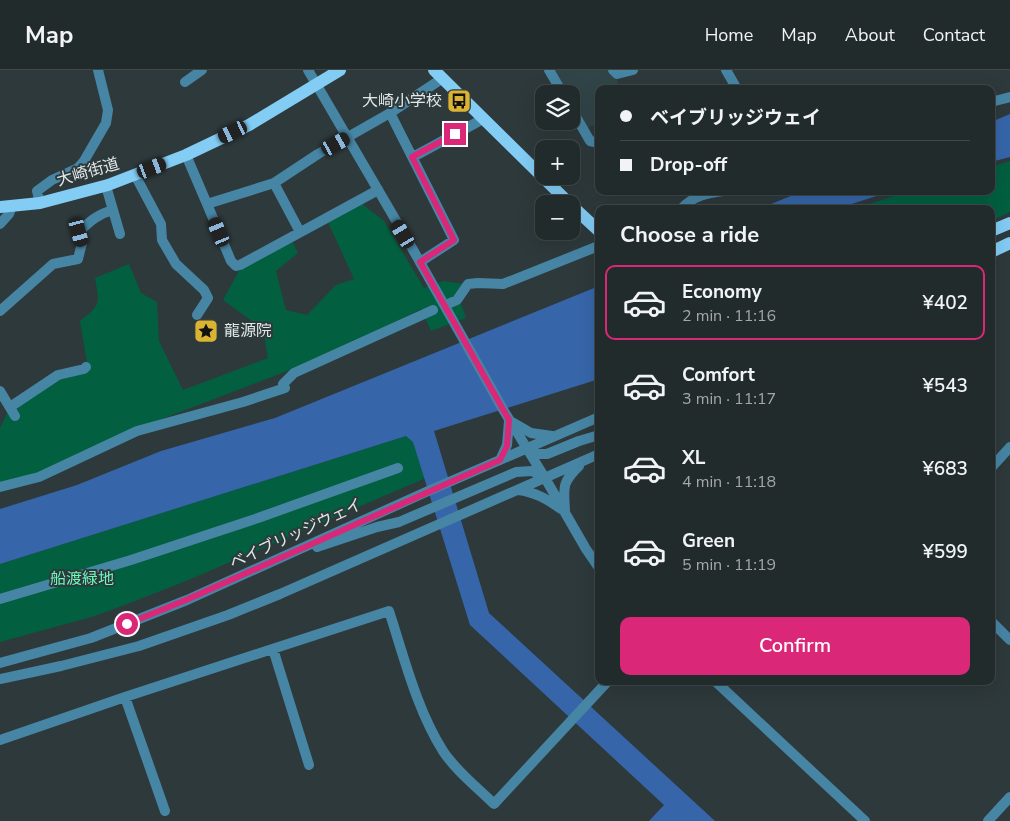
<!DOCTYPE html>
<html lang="en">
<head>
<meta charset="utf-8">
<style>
  body { margin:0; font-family:"Nunito Sans","Noto Sans JP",sans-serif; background:#2a3334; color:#f1f3f6; height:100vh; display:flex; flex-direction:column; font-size:19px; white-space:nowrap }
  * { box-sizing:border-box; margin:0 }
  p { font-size:16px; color:#a2a7a9 }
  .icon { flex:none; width:28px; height:28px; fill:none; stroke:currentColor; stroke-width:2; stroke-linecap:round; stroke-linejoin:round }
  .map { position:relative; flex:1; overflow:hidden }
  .side { position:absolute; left:595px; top:135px; width:400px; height:480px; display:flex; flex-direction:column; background:#222b2c; border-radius:10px; box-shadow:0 5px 20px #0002,0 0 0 1px #3f4748 }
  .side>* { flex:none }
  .top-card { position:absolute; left:595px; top:15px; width:400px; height:110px; border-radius:10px; box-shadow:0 5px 20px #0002,0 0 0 1px #3f4748; display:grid; align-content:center; height:110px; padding:0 25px; background:#222b2c }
  .buttons { position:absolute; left:535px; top:15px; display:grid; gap:10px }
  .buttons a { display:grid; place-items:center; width:45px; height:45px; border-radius:10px; background:#222b2c; box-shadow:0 5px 20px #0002,0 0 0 1px #3f4748; font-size:25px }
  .end { position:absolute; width:22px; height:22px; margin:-11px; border:6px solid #db2777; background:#fff; box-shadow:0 0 0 2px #fff }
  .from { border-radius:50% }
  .car { position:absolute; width:15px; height:30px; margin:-15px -8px; border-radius:6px; box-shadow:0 0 4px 1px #0007; background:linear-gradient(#222 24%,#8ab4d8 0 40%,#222 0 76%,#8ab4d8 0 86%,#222 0) }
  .top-card b { display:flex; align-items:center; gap:18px; height:48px; font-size:19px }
  .top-card b+b { border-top:1px solid #3f4748 }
  .top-card i { width:12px; height:12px; background:#f1f3f6 }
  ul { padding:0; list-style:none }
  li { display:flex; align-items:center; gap:15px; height:75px; margin:0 10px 8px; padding:0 15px; border:2px solid transparent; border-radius:10px }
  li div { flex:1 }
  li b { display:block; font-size:19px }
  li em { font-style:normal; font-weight:600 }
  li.selected { border-color:#db2777 }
  li>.icon { width:45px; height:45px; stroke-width:1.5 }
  h2 { padding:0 25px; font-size:22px; line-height:60px }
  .action { display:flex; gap:10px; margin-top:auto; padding:10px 25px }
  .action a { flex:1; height:58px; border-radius:10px; background:#db2777; color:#fff; font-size:20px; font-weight:600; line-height:58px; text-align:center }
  header { display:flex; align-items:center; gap:30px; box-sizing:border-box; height:70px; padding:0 25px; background:#222b2c; border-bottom:1px solid #3f4748 }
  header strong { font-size:24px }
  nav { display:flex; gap:28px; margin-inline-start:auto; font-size:18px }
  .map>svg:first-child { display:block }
</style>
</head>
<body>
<header>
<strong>Map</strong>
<nav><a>Home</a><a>Map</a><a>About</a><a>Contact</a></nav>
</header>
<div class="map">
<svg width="1010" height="751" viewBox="0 0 1010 751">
  <rect width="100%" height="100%" fill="#2e393b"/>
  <path fill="#314548" d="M554,0H632L616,7L620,19H599V52L588,58L571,29V24H568Z"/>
  <path fill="#025f40" d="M1010,91V142L991,151V139H853L910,121H991V97Z
    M361,133L384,151L424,218L444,211L464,214L455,227L462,236L466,248L431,261L421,239L359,270L285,302L136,359L39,404L0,414V358L8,341L56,308L88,299L80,251C102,234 99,234 95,208L129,194L141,223L157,232L159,271L183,320L268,288L263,259L223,230L240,199L292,171L298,183L276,201L286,240L307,245L336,215L354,209L327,150Z
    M406,366L413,371L433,405L186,511L135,531L95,546L0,572V494Z"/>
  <path fill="#3666a9" d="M1010,44V87L991,92V52Z
    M803,121H892L836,139H759Z
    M599,216V309L434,361L489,543L715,751H649L664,735L470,555L413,372L406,366L0,494V439L77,415L161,381L275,348Z"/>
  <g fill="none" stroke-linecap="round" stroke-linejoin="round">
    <path stroke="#4785a5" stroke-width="10" d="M549,0L563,24
      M613,0L617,4L633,0
      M726,0L737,19
      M185,12L202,0
      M991,32L1010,27
      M571,38L590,71L599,73
      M390,43L454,170L420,192
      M186,85L207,134L274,113L318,84L390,43L443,8
      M413,87L483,49
      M135,105L161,154L162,170L176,194L204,220L208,228L197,245
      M274,113L300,162
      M106,116L120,164
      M40,133L37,121L52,110L78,98L84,91L106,53L108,40L98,0
      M207,134L231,191L236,196L240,195L378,120
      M681,139C693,126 707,123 723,121
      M0,154L9,144L12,136
      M450,233L457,230L468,214L478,213L503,214L596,177L599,180
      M0,241L53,194L78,189L82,173L79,162C90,151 98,144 113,140
      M0,321L15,346
      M10,337L58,305L84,299L86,297
      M0,417L39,407L137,361L243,332L285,318L283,314L294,303L433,240
      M0,529L131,490L258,448L398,398
      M273,579L309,695
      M125,627L165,741
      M0,670L125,627L389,541C404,587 417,640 443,681C456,701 477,717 494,734L608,611"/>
    <path stroke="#4785a5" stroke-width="10" d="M308,0L412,178L504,341L545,408L586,479L599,498
      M512,352L531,363L552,366
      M527,379L537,384H547L579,371L599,365
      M500,390L507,375L509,351
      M991,398L1010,377
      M518,420C535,422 547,429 561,439
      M565,441C564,418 561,413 579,396
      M317,477L377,457L399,452L516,402L532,401L544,407
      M991,551L1010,570
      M0,593L91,568L187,530L426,422L599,347
      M0,609L61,596L139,576L228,545L280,524L599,384
      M715,611L865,751
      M988,751L1010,727"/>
    <path stroke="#83ccf4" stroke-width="12" d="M434,0L570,134
      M571,135L599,161
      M0,137L40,133L108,115L186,85L249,55L340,0
      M991,161L1010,153
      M991,182L1010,173"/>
  </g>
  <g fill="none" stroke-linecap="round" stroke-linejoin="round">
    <path stroke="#db2777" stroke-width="6" d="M127,554L186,530L500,390L507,376L509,350L420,192L454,170L412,87L455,64"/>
  </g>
  <defs>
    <g id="bus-square" transform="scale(1.25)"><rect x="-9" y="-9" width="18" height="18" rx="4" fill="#dab333" stroke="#2e393b"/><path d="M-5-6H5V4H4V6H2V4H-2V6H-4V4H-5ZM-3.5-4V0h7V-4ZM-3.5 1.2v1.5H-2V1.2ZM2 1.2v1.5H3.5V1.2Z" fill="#111"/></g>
    <g id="sight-square" transform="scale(1.25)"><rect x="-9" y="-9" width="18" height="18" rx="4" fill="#dab333" stroke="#2e393b"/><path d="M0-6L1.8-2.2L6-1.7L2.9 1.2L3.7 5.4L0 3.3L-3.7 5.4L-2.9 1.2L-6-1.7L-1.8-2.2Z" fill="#111"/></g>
  </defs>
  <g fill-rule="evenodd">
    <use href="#bus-square" x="459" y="31"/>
    <use href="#sight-square" x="206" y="261"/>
  </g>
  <g text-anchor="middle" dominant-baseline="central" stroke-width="4" stroke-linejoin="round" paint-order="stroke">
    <g font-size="16" fill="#e0e7e8" stroke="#2e393b" text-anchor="end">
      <text x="442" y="31">大崎小学校</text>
      <text x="224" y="261" text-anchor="start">龍源院</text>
    </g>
    <g font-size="16" fill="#e0e7e8" stroke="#2e393b">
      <text transform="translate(88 102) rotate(-16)">大崎街道</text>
      <text transform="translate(296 464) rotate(-25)">ベイブリッジウェイ</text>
    </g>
    <g font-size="16" fill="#6ef9bc" stroke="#2e393b">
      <text x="82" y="509">船渡緑地</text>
    </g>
  </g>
</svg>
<div class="buttons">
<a><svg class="icon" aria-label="layers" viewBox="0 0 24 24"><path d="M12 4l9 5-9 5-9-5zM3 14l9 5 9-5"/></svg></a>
<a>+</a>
<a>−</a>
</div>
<i class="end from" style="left:127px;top:554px"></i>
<i class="end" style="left:455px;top:64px"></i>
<i class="car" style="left:233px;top:62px;rotate:244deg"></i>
<i class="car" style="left:336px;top:74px;rotate:61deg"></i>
<i class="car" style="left:152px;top:98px;rotate:69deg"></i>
<i class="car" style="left:79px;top:162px;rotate:165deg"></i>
<i class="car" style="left:219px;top:162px;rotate:337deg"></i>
<i class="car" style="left:403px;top:164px;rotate:329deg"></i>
<div class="top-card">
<b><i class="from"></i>ベイブリッジウェイ</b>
<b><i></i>Drop-off</b>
</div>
<section class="side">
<h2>Choose a ride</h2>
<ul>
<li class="selected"><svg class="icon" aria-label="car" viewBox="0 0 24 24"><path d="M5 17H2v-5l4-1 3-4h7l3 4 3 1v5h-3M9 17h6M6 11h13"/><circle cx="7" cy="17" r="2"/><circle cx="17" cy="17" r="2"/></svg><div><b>Economy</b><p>2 min · 11:16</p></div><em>¥402</em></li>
<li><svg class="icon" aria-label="car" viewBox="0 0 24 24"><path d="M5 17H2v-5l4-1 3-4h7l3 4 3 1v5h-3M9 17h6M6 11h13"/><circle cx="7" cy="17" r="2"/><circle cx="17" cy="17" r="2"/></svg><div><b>Comfort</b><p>3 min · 11:17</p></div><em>¥543</em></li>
<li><svg class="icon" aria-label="car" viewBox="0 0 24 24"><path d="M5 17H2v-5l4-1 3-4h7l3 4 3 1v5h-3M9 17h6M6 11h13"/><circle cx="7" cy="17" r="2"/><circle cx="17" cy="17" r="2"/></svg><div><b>XL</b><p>4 min · 11:18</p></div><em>¥683</em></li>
<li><svg class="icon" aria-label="car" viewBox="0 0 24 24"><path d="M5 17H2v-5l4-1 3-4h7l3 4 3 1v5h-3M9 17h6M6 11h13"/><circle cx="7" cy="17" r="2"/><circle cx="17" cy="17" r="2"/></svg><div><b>Green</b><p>5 min · 11:19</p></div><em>¥599</em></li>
</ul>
<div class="action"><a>Confirm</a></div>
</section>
</div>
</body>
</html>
